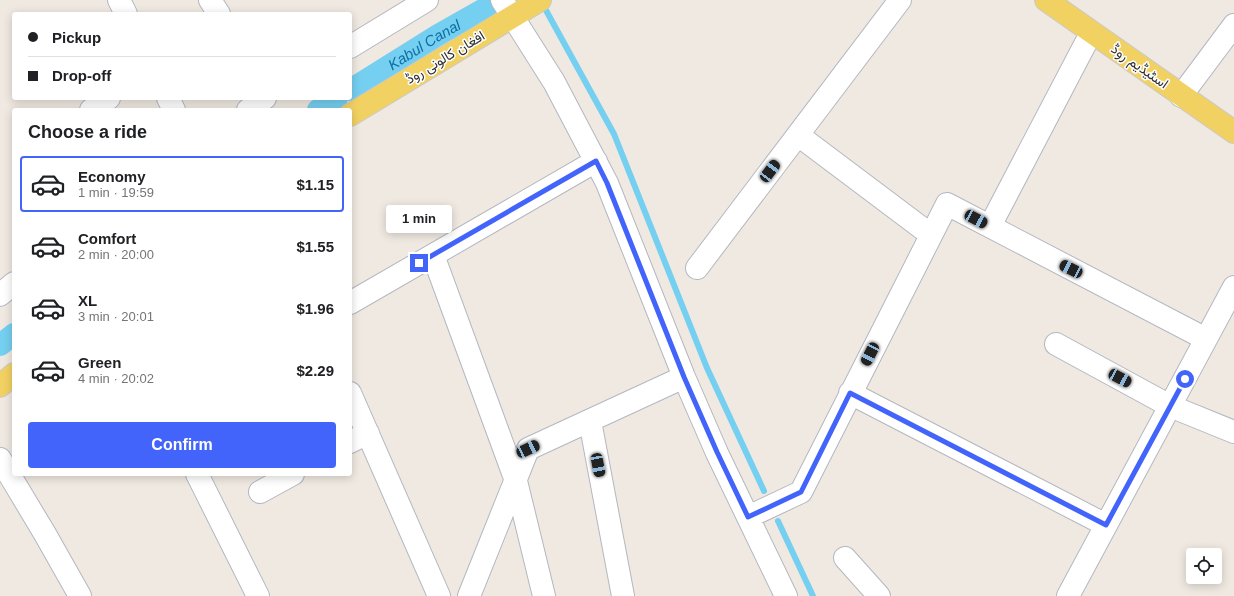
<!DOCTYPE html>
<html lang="en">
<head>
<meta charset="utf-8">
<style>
  body { margin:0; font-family:Helvetica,Vazirmatn,sans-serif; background:#f2f2f2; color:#202124; height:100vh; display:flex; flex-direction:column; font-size:15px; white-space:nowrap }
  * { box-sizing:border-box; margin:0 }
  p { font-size:13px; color:#757577 }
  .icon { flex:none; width:22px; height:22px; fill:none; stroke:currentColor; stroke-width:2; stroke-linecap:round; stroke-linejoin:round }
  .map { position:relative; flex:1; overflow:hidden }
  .drawer { position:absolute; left:12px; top:108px; width:340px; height:368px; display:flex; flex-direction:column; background:#fff; border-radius:4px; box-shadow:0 2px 10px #0003 }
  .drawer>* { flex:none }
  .top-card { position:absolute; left:12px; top:12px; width:340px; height:88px; border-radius:4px; box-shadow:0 2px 10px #0003; display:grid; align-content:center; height:88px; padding:0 16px; background:#fff }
  .fabs { position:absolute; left:1186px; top:548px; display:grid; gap:8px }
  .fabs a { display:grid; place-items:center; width:36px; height:36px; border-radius:4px; background:#fff; box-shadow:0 2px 10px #0003; font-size:20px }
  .end { position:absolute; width:18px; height:18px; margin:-9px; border:5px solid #4264fb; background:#fff; box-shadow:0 0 0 2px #fff }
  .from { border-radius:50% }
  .bubble { position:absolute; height:28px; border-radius:4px; background:#fff; box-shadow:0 2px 10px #0003; font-size:13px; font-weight:700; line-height:28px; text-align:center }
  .car { position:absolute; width:12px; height:24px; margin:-12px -6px; border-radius:5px; box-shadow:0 0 3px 1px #0007; background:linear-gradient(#222 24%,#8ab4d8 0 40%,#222 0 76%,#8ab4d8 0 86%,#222 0) }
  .top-card b { display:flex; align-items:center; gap:14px; height:38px; font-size:15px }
  .top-card b+b { border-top:1px solid #e0e0e0 }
  .top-card i { width:10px; height:10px; background:#202124 }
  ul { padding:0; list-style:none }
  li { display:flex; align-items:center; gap:12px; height:56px; margin:0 8px 6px; padding:0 8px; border:2px solid transparent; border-radius:4px }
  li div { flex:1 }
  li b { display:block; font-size:15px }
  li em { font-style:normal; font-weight:700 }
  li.current { border-color:#4264fb }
  li>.icon { width:36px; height:36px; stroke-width:1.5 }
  h2 { padding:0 16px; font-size:18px; line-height:48px }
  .cta { display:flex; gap:8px; margin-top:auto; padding:8px 16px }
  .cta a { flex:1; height:46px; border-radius:4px; background:#4264fb; color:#fff; font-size:16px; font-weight:700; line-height:46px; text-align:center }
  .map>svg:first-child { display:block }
</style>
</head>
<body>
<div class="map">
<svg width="1234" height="596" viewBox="0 0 1234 596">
  <rect width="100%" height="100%" fill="#efe9e1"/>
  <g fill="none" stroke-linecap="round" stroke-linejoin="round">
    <path stroke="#75cff0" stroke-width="6" d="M542,3L614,134L707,368L764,491
      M778,521L813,596"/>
    <g stroke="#75cff0" stroke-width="22">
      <path id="s1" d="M350,90L438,35L500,0"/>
      <path d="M318,110L337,98"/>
      <path d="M0,345L14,334"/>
    </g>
    <g stroke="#b4b7c1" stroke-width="24">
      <path id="minor" d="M119,0L126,14
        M210,0L219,14
        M502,0L554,82L607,183L684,377L717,453L786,596
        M350,47L427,0
        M1181,96L1234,25
        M168,98L174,110
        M91,110L109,98
        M248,110L265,98
        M798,135L931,235
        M990,226L1091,33
        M433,255L516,481L544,596
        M697,268L900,0
        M0,295L14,283
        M350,303L596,161
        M1056,344L1170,406L1234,432
        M350,393L439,596
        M850,393L1106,525
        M590,421L623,596
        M350,442L368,433
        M0,459L45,534L80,596
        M197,474L258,596
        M260,492L293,474
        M748,517L801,492L947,204L1206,339
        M845,558L879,596
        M469,596L528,449L684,377
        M1068,596L1234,287"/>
    </g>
    <g stroke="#c9c9c9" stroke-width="24">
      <path id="major" d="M1046,0L1234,132
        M350,115L540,0
        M0,386L14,374"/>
    </g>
    <use href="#minor" stroke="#fff" stroke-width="22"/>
    <use href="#major" stroke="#f2d163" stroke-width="22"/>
  </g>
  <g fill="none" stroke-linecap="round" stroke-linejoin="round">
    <path stroke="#4264fb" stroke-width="5" d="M419,263L596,161L607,183L684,377L717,452L748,517L801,492L850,393L1106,525L1185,379"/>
  </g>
  <g text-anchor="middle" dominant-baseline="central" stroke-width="3" stroke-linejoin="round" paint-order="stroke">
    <g font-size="14" fill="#2e2e2e" stroke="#fff">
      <text transform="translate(445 57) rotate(-31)">افغان کالونی روڈ</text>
      <text transform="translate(1140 66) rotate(35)">اسٹیڈیم روڈ</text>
    </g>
    <g font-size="15" font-style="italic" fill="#0d6fa3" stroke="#fff">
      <text stroke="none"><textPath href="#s1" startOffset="87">Kabul Canal</textPath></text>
    </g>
  </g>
</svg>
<div class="fabs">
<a><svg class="icon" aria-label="locate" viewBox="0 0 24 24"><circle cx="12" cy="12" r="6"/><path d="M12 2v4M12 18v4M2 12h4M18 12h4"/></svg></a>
</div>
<i class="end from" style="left:1185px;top:379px"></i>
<i class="end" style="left:419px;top:263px"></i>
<div class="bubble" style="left:386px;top:205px;width:66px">1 min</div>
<i class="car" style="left:770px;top:171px;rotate:37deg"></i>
<i class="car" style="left:976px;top:219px;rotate:118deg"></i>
<i class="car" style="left:1071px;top:269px;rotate:297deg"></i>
<i class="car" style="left:870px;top:354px;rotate:207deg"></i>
<i class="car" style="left:1120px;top:378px;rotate:118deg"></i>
<i class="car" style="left:528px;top:449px;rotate:65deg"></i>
<i class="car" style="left:598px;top:465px;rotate:169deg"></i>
<div class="top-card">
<b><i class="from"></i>Pickup</b>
<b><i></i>Drop-off</b>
</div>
<section class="drawer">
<h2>Choose a ride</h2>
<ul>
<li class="current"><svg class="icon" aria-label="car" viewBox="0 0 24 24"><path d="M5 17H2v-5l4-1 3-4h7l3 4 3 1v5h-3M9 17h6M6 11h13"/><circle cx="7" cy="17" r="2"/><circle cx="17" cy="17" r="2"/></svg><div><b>Economy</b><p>1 min · 19:59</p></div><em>$1.15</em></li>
<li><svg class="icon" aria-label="car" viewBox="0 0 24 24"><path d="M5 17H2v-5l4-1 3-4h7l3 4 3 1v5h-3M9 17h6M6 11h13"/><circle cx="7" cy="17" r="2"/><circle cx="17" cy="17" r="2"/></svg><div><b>Comfort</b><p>2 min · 20:00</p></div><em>$1.55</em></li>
<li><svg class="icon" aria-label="car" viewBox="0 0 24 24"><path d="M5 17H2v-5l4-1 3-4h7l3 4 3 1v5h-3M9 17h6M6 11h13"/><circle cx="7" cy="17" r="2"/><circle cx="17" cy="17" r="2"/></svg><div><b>XL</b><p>3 min · 20:01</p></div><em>$1.96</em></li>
<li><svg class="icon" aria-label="car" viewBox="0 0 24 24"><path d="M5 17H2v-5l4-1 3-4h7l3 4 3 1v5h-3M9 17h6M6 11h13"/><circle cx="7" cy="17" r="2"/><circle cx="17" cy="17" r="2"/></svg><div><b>Green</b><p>4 min · 20:02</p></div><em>$2.29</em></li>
</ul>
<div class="cta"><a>Confirm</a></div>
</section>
</div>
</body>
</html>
